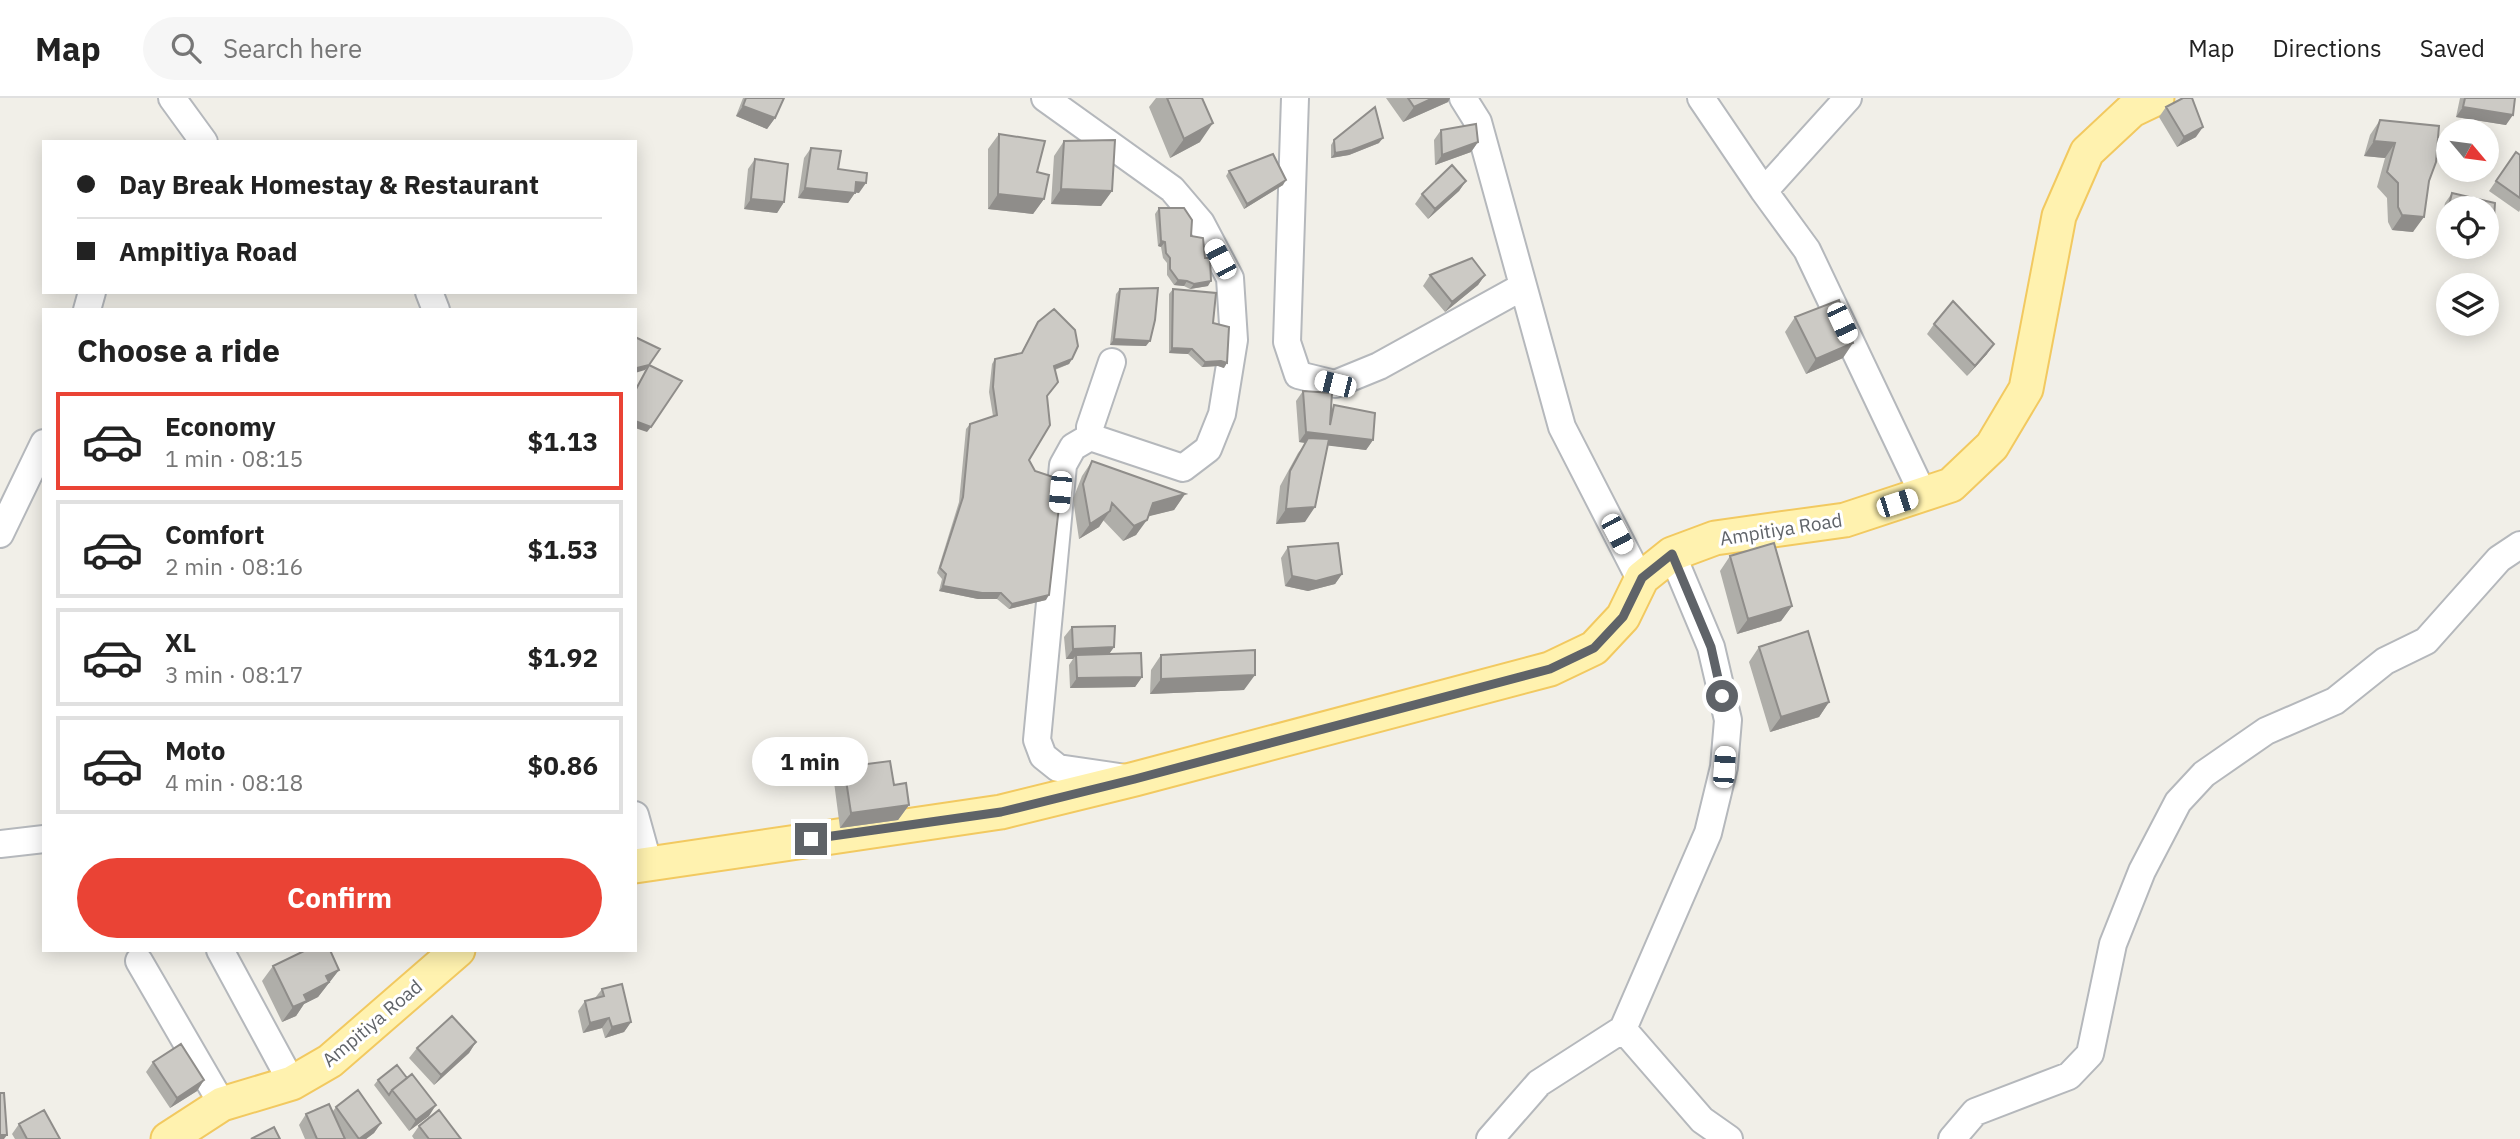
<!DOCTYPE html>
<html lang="en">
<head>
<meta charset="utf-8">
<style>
  body { margin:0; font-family:"IBM Plex Sans",sans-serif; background:#f6f6f6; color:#222; height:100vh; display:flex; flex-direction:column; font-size:26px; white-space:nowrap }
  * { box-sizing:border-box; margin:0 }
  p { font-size:23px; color:#767676 }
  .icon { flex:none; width:38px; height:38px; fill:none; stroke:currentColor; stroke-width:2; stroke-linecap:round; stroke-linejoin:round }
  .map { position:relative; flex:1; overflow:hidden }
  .side { position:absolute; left:42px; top:210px; width:595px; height:644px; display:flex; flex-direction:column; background:#fff; border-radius:0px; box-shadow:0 4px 18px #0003 }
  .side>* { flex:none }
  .hud { position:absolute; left:42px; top:42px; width:595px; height:154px; border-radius:0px; box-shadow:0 4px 18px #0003; display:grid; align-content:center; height:154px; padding:0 35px; background:#fff }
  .needle { width:46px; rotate:119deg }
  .buttons { position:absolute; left:2436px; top:21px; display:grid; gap:14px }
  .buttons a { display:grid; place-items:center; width:63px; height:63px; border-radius:50%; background:#fff; box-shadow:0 4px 18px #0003; font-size:35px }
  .end { position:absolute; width:32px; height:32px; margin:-16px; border:9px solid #5f6368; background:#fff; box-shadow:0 0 0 4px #fff }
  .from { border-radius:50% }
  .bubble { position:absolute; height:49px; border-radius:24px; background:#fff; box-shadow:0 4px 18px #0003; font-size:23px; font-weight:800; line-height:49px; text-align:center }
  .car { position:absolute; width:21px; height:42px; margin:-21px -10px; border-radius:9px; box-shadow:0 0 5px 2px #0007; background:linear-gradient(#fff 24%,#345 0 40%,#fff 0 76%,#345 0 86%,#fff 0) }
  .hud b { display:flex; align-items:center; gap:24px; height:66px; font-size:26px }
  .hud b+b { border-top:2px solid #e0e0e0 }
  .hud i { width:18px; height:18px; background:#222 }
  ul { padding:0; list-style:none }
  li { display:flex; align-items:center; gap:21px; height:98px; margin:0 14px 10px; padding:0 21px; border:4px solid #e0e0e0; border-radius:0px }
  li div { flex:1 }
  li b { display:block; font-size:26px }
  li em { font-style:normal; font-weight:800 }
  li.selected { border-color:#ea4335 }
  li>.icon { width:63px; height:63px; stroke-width:1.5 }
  h2 { padding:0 35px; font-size:32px; line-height:84px }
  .cta { display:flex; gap:14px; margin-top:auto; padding:14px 35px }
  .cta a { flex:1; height:80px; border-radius:42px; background:#ea4335; color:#fff; font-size:28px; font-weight:800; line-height:80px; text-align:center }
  header { display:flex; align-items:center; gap:42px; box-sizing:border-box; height:98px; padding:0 35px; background:#fff; border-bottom:2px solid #e0e0e0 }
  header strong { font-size:33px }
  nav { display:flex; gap:38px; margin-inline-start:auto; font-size:24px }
  .search { width:490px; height:63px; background:#f6f6f6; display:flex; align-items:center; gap:18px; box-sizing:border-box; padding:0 24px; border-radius:38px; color:#767676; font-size:26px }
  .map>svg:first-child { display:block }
</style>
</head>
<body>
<header>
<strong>Map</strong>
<div class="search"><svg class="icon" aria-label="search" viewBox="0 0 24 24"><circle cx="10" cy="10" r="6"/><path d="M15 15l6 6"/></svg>Search here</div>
<nav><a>Map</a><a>Directions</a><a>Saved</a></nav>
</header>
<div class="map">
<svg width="2520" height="1041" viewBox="0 0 2520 1041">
  <rect width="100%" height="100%" fill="#f1efe8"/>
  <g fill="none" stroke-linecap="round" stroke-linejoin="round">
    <g stroke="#b5b8bc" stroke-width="30">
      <path id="minor" d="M172,0L204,44
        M1045,0L1172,91L1201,125L1230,180L1234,242L1222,316L1208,351L1183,370L1090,339L1073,349L1063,367L1037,642L1043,658L1058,670L1126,680
        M1295,0L1287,244L1298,277L1335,286L1379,268L1522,189
        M1463,0L1478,24L1562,329L1639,479L1642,480
        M1701,0L1764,93L1807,152L1923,396
        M1764,93L1848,0
        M429,194L436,212
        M87,212L92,194
        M1090,339V329L1112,264
        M0,436L44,345
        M635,717L648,764
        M0,746L44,741
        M220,852L292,985
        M139,863L222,1006
        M1623,931L1702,1022L1729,1041
        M1490,1041L1539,985L1623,931L1708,735L1724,669L1728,622L1711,549L1672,456
        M1952,1041L1975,1014L2069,978L2090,956L2113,846L2142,773L2178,704L2204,676L2266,633L2335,603L2385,563L2426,543L2499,461L2520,447"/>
    </g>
    <g stroke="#f2c960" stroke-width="37">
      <path id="major" d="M635,768L1001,714L1135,681L1550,571L1594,550L1623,519L1642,480L1672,456L1715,440L1845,422L1951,387L1992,348L2026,291L2059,118L2087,54L2132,12L2157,0
        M168,1041L222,1006L292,985L330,963L458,852"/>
    </g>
    <use href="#minor" stroke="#fff" stroke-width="26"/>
    <use href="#major" stroke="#fff2af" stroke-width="33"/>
  </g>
  <path fill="#afaea9" d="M743,0H784L775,20L767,31L736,18Z
    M1156,0H1202L1200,44L1170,60L1149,9Z
    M1386,0H1450L1448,4L1403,24Z
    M2460,0H2515L2506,27L2456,19Z
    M2166,9L2196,39L2177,49L2159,19Z
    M2380,22L2429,83L2413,134L2392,132L2388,124L2387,100L2377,89L2385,60L2364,58L2370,37Z
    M1441,32L1478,44L1471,54L1435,67L1434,42Z
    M999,36L1037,74L1044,101L1033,116L988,111V51Z
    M1334,42L1379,45L1349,57L1331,60V47Z
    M1064,43L1112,93L1101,108L1051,106L1054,58Z
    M811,50L838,71L859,95L855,94L848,105L798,100L804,60Z
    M2516,54L2520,57V112L2519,114L2489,93Z
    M755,61L784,104L777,115L744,111L748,71Z
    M1229,73L1283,87L1244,111L1226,78Z
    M1466,83L1459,93L1428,121L1415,106L1422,96Z
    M2452,95L2493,135L2487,144L2448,110V136L2438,134L2445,105Z
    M1159,110L1191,138L1208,188L1190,191L1184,188L1174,187L1167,177V165L1163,160L1161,149L1158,148L1155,116Z
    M1430,177H1485L1478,187L1445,214L1423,188Z
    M1120,191L1146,248L1110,247L1116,196Z
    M1173,191L1213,225L1224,270L1218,268L1202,269L1188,256L1169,255V196Z
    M1795,219L1843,260L1806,276L1785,234Z
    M1038,224L1072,261L1069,266L1055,272L1054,289L1047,298L1029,362L1046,502L1009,511L997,501H978L939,493L942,481L937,475L959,404L966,331L970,326L993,318L989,294L992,266L995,261L1021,255Z
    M1934,226L1987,256L1967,278L1927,236Z
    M1303,293L1331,313L1334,307L1373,342L1366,352L1328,347L1305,424L1276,426L1280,388L1298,355L1306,345L1299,344L1296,303Z
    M1092,363L1185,396L1174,412L1148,418L1136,437L1123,443L1103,422L1099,429L1079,441L1073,401L1082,378Z
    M1288,449L1342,476L1335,486L1308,493L1285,488L1281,460Z
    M1730,458L1792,508L1781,523L1737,536L1720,473Z
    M1072,529L1114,549L1109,556L1142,579L1135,589L1070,590L1069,567L1073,561H1066L1064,539Z
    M1759,549L1829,604L1819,619L1770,634L1749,564Z
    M1161,557L1244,592L1150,596L1151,572Z
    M844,669L894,687L909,707L898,722L840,730L834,684Z
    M273,868L339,872L318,899L304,906L296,918L282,924L262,883Z
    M602,891L631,924L624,934L605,940L602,930L583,935L578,913L585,903L595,900Z
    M476,944L469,955L434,987L409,960L417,950Z
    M153,964L204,982L197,993L170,1010L146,974Z
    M378,982L429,1018L409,1033L374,987Z
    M336,1009L381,1025L374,1035L366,1041H305L299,1027L306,1016L333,1013Z
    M19,1026L60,1041H15L12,1036Z
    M419,1028L461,1041H414L412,1038Z"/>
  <path fill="#8f8d8a" d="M1433,0H1450L1448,4L1403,24L1414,9Z
    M743,8L775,20L767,31L736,18Z
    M2463,9L2513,17L2506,27L2456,19Z
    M1213,25L1200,44L1170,60L1184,41Z
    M2203,29L2196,39L2177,49L2184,39Z
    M1383,40L1379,45L1349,57L1331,60L1335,55Z
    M2374,43L2395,45L2385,60L2364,58Z
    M1478,44L1471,54L1435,67L1442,57Z
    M1286,82L1283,87L1244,111L1247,106Z
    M1466,83L1459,93L1428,121L1435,111Z
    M856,84L866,85L859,95L849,94Z
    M805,90L855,95L848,105L798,100Z
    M1061,91L1112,93L1101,108L1051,106Z
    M998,96L1044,101L1033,116L988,111Z
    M751,101L784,104L777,115L744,111Z
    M2402,117L2424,119L2413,134L2392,132Z
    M2445,123L2448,124V136L2438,134Z
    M2487,133L2493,135L2487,144Z
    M1161,143L1165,144L1161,149L1158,148Z
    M1485,177L1478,187L1445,214L1452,204Z
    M1178,182L1187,183L1184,188L1174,187Z
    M1211,183L1208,188L1190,191L1194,186Z
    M1114,241L1150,243L1146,248L1110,247Z
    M1853,245L1843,260L1806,276L1816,261Z
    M1994,246L1987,256L1967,278L1975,268Z
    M1172,250L1192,251L1188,256L1169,255Z
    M1072,261L1069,266L1050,273L1054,268Z
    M1221,263L1227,265L1224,270L1218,268L1202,269L1205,264Z
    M649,267L645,272L635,275V270Z
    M635,323L651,329L647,334L635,330Z
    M1306,334L1373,342L1366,352L1306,345L1308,340L1306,345L1299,344Z
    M1185,396L1174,412L1142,420L1153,405Z
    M1315,409L1305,424L1276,426L1286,411Z
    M1110,413L1099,429L1079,441L1090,426Z
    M1147,422L1136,437L1123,443L1134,428Z
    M1342,476L1335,486L1308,493L1285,488L1292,478Z
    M943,488L1001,495L997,501H978L939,493Z
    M1049,497L1046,502L1009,511L1012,506Z
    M1792,508L1781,523L1737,536L1748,521Z
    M1114,549L1107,559L1076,557L1073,561H1066L1073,551Z
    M1255,577L1244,592L1150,596L1161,581Z
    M1142,579L1135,589L1070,590L1077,580Z
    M1829,604L1819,619L1770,634L1781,619Z
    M909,707L898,722L840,730L851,715Z
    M339,872L318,899L304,906L296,918L282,924L293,909L304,897L326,878Z
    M609,920L602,930L583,935L590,925Z
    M631,924L624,934L605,940L612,929Z
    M476,944L469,955L434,987L441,977Z
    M204,982L197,993L170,1010L177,1000Z
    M436,1007L429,1018L409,1033L416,1022Z
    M381,1025L374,1035L366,1041H359Z
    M0,1037H7L4,1041H0Z"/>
  <path fill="#cccac5" stroke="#8f8d8a" stroke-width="2" d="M746,0H784L775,20L743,8Z
    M1167,0H1202L1213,25L1184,41Z
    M1408,0H1433L1414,9Z
    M2183,0H2192L2203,29L2184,39L2166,9Z
    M2465,0H2515L2513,17L2463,9Z
    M1375,9L1383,40L1352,52L1335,55L1334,42Z
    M2380,22L2439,28L2436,64L2429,83L2424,119L2402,117L2398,109V85L2387,74L2395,45L2374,43Z
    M1476,26L1478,44L1442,57L1441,32Z
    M999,36L1045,43L1037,74L1049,77L1044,101L998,96Z
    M1115,42L1112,93L1061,91L1064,43Z
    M811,50L841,53L838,71L867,75L866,85L856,84L855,95L805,90Z
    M2516,54L2520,57V100L2496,83Z
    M1273,56L1286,82L1247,106L1229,73Z
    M755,61L788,66L784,104L751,101Z
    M1452,67L1466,83L1435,111L1422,96Z
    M2452,95L2495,105L2493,135L2487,133V110H2448V124L2445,123Z
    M1159,110H1184L1192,122L1191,138L1203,140L1205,160H1210L1211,183L1194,186L1187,183L1178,182L1170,171V160L1166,155L1165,144L1161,143Z
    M1472,160L1485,177L1452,204L1430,177Z
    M1158,190L1155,222L1150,243L1114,241L1120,191Z
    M1173,191L1216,195L1213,225L1229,229L1227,265L1221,263L1205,264L1192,251L1172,250Z
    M1839,202L1853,245L1816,261L1795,219Z
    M1953,203L1994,246L1975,268L1934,226Z
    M1054,211L1075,232L1078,248L1072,261L1054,268L1058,284L1047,298L1050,327L1029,362L1035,373L1062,382L1049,497L1012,506L1001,495H982L943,488L946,476L940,470L963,399L970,326L997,317L993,289L995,261L1022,255L1038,224Z
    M635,239L660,251L649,267L682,283L651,329L635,323V293L649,267L637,270H635Z
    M1303,293L1332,295L1330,327L1334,307L1375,315L1373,342L1306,334Z
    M1308,340L1329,341L1315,409L1286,411L1290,373Z
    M1092,363L1185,396L1153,405L1147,422L1134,428L1112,405L1110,413L1090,426L1083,386Z
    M1338,445L1342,476L1316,483L1292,478L1288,449Z
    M1774,445L1792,508L1748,521L1730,458Z
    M1115,528L1114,549L1073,551L1072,529Z
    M1808,533L1829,604L1781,619L1759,549Z
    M1255,552V577L1161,581V557Z
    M1141,555L1142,579L1077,580L1076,557Z
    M890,663L894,687L906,685L909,707L851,715L844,669Z
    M306,852H330L339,872L326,878L329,884L304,897L307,903L293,909L273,868Z
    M622,886L631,924L612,929L609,920L590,925L585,903L604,898L602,891Z
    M452,918L476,944L441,977L417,950Z
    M181,946L204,982L177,1000L153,964Z
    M397,967L407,980L392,992L389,997L378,982Z
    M412,976L436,1007L416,1022L392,992Z
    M358,992L381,1025L359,1041L336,1009Z
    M0,995H4L7,1037H0Z
    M329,1006L345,1041H317L306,1016Z
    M44,1012L60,1041H27L19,1026Z
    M439,1012L461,1041H429L419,1028Z
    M274,1029L280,1041H251Z"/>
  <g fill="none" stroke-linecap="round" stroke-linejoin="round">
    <path stroke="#5f6368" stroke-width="9" d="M811,741L1001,714L1135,681L1550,571L1594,550L1623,519L1642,480L1672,456L1711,549L1722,598"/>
  </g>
  <g text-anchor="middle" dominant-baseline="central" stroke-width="6" stroke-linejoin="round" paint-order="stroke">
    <g font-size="19" fill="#5f6368" stroke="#fff">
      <text transform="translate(1781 431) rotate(-9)">Ampitiya Road</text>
      <text transform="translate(372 925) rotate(-40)">Ampitiya Road</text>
    </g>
  </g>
</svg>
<div class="buttons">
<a><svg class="needle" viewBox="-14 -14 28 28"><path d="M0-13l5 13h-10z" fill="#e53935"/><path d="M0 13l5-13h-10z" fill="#767676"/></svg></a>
<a><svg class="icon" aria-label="locate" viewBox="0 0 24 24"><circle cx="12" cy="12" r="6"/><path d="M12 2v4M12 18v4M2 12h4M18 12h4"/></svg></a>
<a><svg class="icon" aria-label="layers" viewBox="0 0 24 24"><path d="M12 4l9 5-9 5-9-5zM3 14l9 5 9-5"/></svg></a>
</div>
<i class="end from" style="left:1722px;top:598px"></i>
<i class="end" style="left:811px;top:741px"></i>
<div class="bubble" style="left:752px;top:639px;width:116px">1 min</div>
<i class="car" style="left:1220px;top:161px;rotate:332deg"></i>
<i class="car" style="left:1842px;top:225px;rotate:155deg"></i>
<i class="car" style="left:1335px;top:286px;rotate:284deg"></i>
<i class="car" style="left:1060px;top:394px;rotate:185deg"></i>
<i class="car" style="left:1897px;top:405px;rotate:72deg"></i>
<i class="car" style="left:1617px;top:436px;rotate:152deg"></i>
<i class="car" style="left:1724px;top:669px;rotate:4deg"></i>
<div class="hud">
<b><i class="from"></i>Day Break Homestay &amp; Restaurant</b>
<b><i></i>Ampitiya Road</b>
</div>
<section class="side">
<h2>Choose a ride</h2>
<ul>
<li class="selected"><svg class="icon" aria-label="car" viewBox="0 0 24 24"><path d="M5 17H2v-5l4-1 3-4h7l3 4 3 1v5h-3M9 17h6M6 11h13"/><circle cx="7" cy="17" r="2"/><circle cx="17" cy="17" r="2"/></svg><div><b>Economy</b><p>1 min · 08:15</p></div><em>$1.13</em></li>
<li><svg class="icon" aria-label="car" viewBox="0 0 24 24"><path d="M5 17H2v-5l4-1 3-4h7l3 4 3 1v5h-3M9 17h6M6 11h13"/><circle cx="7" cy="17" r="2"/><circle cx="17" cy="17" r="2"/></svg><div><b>Comfort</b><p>2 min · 08:16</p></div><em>$1.53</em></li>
<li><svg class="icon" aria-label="car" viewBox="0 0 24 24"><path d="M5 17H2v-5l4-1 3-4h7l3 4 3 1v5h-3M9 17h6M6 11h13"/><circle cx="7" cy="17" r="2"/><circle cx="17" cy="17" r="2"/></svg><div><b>XL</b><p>3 min · 08:17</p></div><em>$1.92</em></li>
<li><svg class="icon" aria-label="car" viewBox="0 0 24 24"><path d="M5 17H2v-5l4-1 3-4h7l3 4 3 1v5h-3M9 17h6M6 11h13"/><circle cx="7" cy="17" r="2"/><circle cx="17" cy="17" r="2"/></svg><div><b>Moto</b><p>4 min · 08:18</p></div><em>$0.86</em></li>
</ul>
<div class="cta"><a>Confirm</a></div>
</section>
</div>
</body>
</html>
